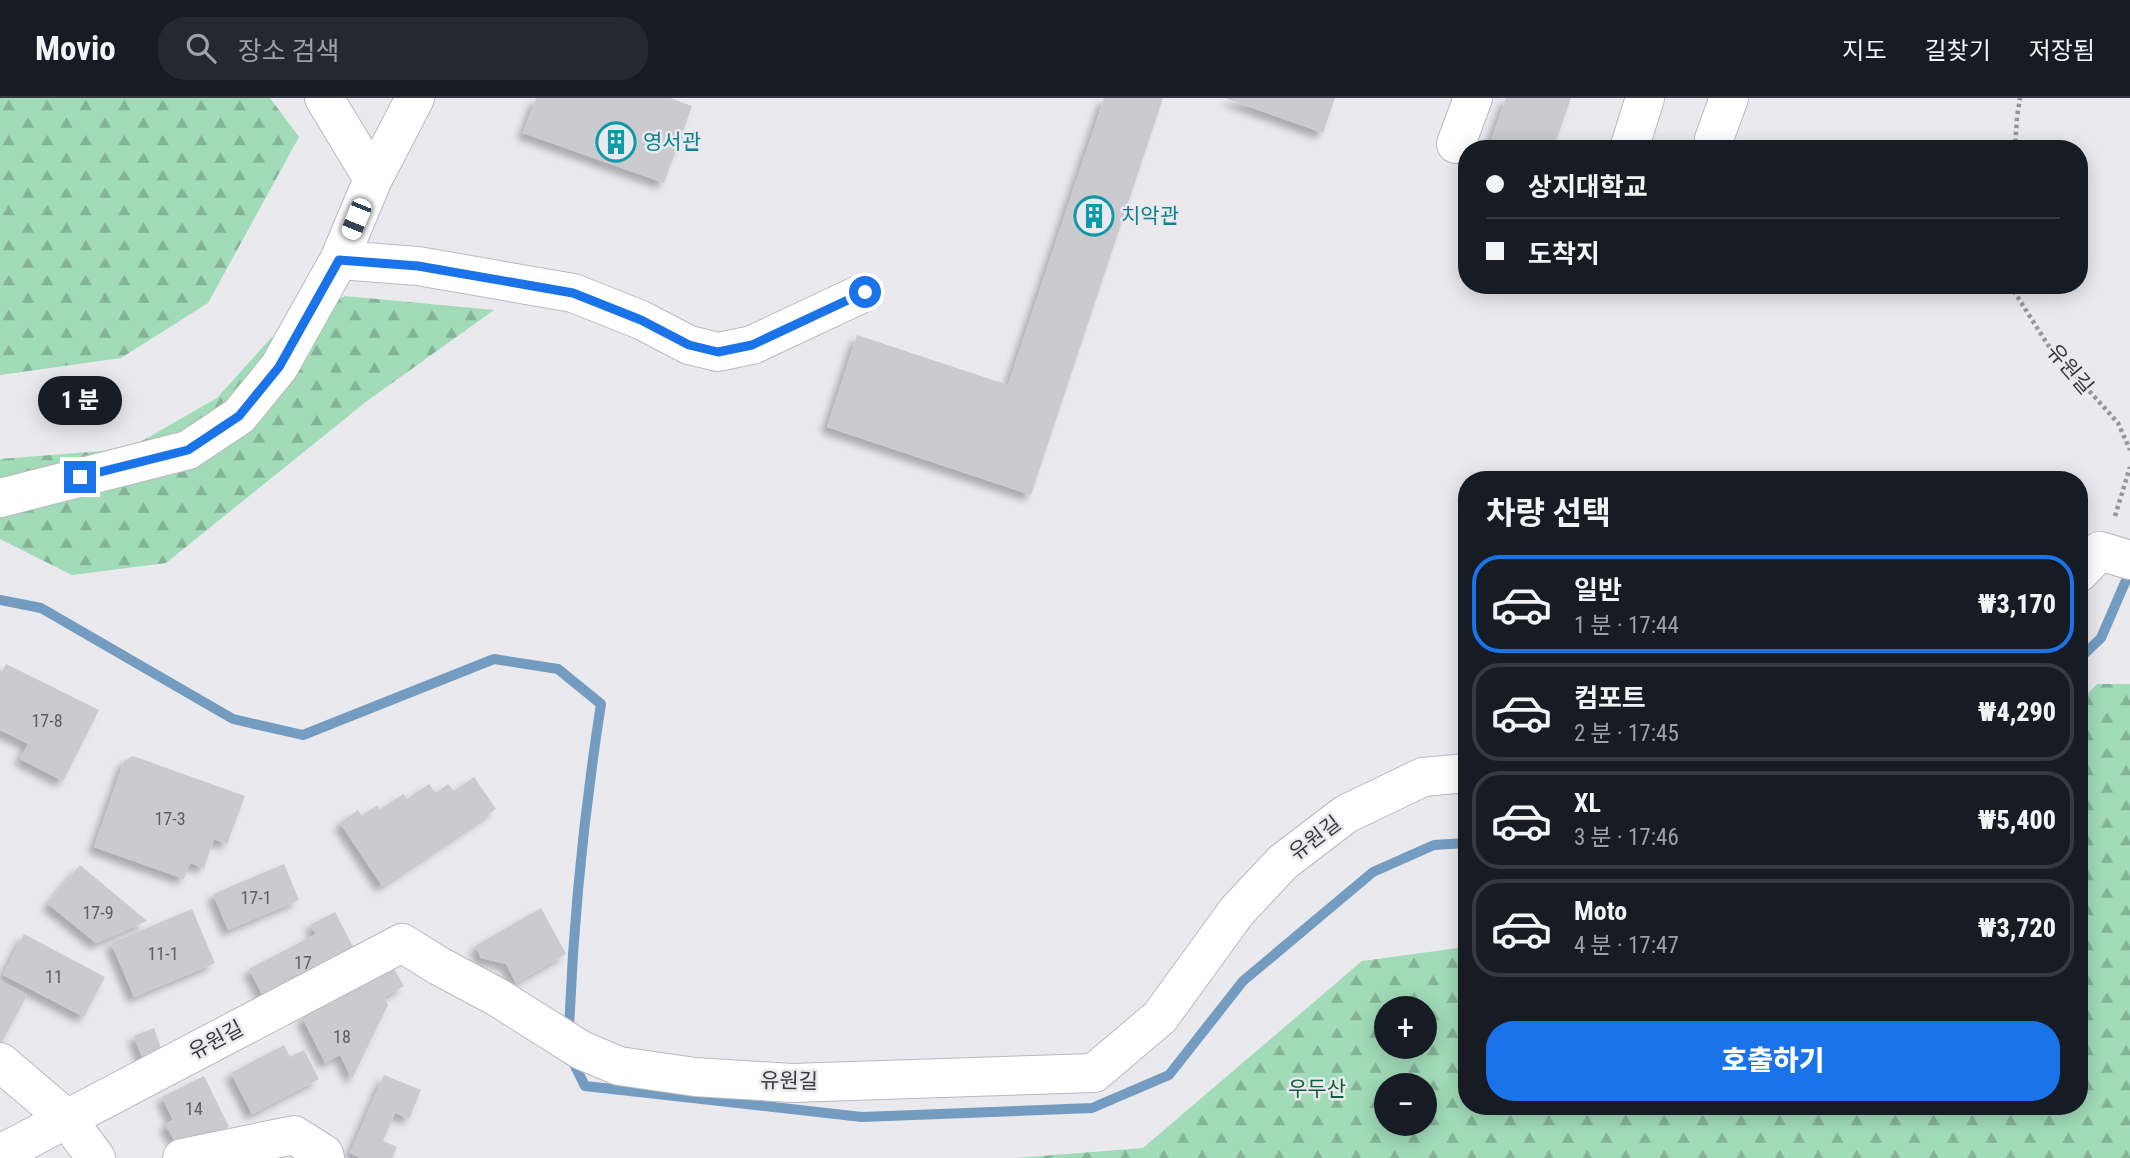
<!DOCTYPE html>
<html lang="ko">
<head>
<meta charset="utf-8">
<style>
  body { margin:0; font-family:"Roboto Condensed","Noto Sans KR",sans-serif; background:#242831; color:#f1f3f6; height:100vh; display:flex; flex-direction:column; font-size:26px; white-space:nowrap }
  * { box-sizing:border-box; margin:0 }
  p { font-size:23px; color:#9ea1a6 }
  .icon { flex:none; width:38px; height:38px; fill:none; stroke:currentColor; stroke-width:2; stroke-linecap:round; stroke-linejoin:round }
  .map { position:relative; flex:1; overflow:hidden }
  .panel { position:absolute; left:1458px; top:373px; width:630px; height:644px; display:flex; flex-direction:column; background:#171b24; border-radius:28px; box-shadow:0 4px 18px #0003 }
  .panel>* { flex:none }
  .top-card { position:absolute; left:1458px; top:42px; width:630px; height:154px; border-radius:28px; box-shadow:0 4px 18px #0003; display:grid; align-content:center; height:154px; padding:0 28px; background:#171b24 }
  .fabs { position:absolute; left:1374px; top:898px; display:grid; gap:14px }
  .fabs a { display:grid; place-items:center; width:63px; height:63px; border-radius:50%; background:#171b24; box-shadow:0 4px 18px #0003; font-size:35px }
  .end { position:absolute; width:32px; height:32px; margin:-16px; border:9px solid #1a73e8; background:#fff; box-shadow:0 0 0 4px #fff }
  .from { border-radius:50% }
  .bubble { position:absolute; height:49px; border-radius:24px; background:#171b24; box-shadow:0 4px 18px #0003; font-size:23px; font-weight:800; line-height:49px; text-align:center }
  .car { position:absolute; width:21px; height:42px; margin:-21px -10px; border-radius:9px; box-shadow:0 0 5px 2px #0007; background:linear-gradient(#fff 24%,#345 0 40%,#fff 0 76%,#345 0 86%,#fff 0) }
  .top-card b { display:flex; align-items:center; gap:24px; height:66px; font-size:26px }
  .top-card b+b { border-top:2px solid #363941 }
  .top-card i { width:18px; height:18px; background:#f1f3f6 }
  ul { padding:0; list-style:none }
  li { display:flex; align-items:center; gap:21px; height:98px; margin:0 14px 10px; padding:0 14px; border:4px solid #363941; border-radius:28px }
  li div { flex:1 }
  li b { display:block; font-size:26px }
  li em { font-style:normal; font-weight:800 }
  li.active { border-color:#1a73e8 }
  li>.icon { width:63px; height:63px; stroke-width:1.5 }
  h2 { padding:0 28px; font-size:32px; line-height:84px }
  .action { display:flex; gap:14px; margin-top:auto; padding:14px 28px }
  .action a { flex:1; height:80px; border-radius:28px; background:#1a73e8; color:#fff; font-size:28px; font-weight:800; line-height:80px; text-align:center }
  header { display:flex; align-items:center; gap:42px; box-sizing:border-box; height:98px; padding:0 35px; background:#171b24; border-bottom:2px solid #363941 }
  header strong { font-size:33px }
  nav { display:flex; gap:38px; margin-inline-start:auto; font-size:24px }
  .search { width:490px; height:63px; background:#242831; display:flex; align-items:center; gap:18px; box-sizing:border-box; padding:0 24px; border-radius:28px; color:#9ea1a6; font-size:26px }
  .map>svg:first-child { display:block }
</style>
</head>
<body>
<header>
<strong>Movio</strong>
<div class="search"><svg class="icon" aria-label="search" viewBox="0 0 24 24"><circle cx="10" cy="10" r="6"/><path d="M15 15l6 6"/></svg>장소 검색</div>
<nav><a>지도</a><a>길찾기</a><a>저장됨</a></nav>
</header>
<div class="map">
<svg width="2130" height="1060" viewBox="0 0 2130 1060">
  <defs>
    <pattern id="forest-firs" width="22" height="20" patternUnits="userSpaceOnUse" patternTransform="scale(1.75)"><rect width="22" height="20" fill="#a1dbb8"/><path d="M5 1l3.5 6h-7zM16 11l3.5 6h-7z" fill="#84b397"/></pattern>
    <filter id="shadow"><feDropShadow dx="-6" dy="6" stdDeviation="3.5" flood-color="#0004"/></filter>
  </defs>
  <rect width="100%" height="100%" fill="#e9e9ee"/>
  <path fill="url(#forest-firs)" fill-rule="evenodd" d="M0,0H270L299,39L208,205L121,260L0,277Z
    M345,198L494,212L367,303L166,465L72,477L0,441V361L128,351L217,300L271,240Z
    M2097,586H2130V1060H1016L1143,1050L1362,863L1466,849V1008H2079V605ZM1386,910H1424V948H1386ZM1386,987H1424V1026H1386Z"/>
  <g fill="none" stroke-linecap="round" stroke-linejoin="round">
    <path stroke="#749cc0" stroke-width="10" d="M0,502L41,510L233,621L303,637L494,561L558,571L601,606C584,715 573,824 569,934
      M2079,561L2101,540L2130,473
      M571,960L585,988L862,1019L1092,1010L1169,977L1243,883L1373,774L1434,747L1466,745"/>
  </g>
  <path fill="#cacacf" filter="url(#shadow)" d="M536,0H670L692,8L682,36L684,37L679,52H676L664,85L523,35Z
    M1104,0H1163L1031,397L827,329L857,237L1008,287Z
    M1225,0H1335L1323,35Z
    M1506,0H1571L1553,51H1488Z
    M6,566L99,612L63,683L20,661L28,646L0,632V578Z
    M133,658L245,698L227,746L214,741L204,770L190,765L184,781L94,749L124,663Z
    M474,679L496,711L382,788L340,725L358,712L362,718L377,707L380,712L403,696L407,701L429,686L436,695L448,686L454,693Z
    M284,766L299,802L228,832L213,796Z
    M80,767L147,823L96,845L48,806Z
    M541,810L566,856L516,885L506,866L481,860L475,848Z
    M192,811L215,865L134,899L111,845Z
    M335,814L357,856L266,904L249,871L316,836L310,827Z
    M24,836L105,879L84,919L3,877Z
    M394,871L404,888L384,899L388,907L352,981L340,957L325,965L302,919Z
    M0,882L27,897L0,948Z
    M154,930L165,961L145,968L134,938Z
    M284,947L290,959L304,952L319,981L252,1016L231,975Z
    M384,977L421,992L409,1021L395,1015L383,1043L397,1049L392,1060H361L350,1055Z
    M204,978L229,1029L209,1040L174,1042L165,1026L173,1022L162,999Z"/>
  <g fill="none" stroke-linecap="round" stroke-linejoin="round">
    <g stroke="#b9babe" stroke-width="40">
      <path id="minor" d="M324,0L373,81
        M1714,41L1729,0
        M1456,46L1473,0
        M1629,51L1645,0
        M339,162L418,168L573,195L641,222L689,247L718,254L752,247L865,194
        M0,400L188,352L239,318L279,269L339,162L373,81L415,0
        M2079,475L2100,453L2130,462
        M0,964L67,1021L96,1060
        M0,1056L402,845L439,868L497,899L581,952L619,968L695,979L792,985L1094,975L1160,919L1237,813L1283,764L1346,716L1423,679L1466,675
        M182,1060L294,1037L324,1056L325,1060"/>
    </g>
    <path stroke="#969699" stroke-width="4.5" stroke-dasharray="3.5 3.5" stroke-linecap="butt" d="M2015,51L2017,19L2020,0
      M2010,187L2048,247L2118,325L2130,352
      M2115,418L2130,369"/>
    <use href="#minor" stroke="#fff" stroke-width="38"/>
  </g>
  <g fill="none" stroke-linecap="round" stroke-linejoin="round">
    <path stroke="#1a73e8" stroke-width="9" d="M80,379L188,352L239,318L279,269L339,162L418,168L573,195L641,222L689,247L718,254L752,247L865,194"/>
  </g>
  <defs>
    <g id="building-ring" transform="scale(2.0125)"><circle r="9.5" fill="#e9e9ee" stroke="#0f9aa8" stroke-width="1.5"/><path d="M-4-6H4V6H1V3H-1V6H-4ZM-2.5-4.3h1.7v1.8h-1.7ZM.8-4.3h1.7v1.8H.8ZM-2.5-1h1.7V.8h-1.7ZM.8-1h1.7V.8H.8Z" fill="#0f9aa8"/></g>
  </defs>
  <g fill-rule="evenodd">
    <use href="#building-ring" x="616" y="44"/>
    <use href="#building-ring" x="1094" y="118"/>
  </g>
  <g text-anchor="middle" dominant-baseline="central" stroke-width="5" stroke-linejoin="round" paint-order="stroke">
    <g font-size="18" fill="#5f5f62">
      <text x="47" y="622">17-8</text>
      <text x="170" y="720">17-3</text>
      <text x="256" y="799">17-1</text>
      <text x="98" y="814">17-9</text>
      <text x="163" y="855">11-1</text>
      <text x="303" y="864">17</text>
      <text x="54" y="878">11</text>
      <text x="342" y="938">18</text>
      <text x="194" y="1010">14</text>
    </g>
    <g font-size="21" fill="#0d838f" stroke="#e9e9ee" text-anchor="start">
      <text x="643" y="44">영서관</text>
      <text x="1121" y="118">치악관</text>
    </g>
    <g font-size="21" fill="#3b3b3d" stroke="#e9e9ee">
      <text transform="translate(2070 271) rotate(49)">유원길</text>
      <text transform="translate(1315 740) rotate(-37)">유원길</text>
      <text transform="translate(216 942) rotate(-28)">유원길</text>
      <text transform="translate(789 983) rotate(1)">유원길</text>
    </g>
    <g font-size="21" fill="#0e633d" stroke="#e9e9ee">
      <text x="1317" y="991">우두산</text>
    </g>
  </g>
</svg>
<div class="fabs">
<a>+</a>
<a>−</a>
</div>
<i class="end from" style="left:865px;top:194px"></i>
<i class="end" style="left:80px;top:379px"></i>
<div class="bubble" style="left:38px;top:278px;width:84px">1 분</div>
<i class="car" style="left:356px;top:121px;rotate:202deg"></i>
<div class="top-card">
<b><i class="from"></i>상지대학교</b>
<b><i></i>도착지</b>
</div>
<section class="panel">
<h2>차량 선택</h2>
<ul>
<li class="active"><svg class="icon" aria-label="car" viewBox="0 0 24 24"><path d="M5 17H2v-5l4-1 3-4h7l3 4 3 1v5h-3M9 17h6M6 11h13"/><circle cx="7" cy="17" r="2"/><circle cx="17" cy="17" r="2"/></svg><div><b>일반</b><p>1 분 · 17:44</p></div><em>₩3,170</em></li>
<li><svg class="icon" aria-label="car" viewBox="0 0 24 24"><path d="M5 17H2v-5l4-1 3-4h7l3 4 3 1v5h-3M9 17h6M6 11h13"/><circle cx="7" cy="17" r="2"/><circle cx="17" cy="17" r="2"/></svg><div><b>컴포트</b><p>2 분 · 17:45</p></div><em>₩4,290</em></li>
<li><svg class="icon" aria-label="car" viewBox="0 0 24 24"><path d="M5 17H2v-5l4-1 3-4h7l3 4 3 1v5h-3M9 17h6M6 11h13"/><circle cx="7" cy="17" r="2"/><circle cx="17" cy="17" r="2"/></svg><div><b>XL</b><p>3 분 · 17:46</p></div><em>₩5,400</em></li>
<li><svg class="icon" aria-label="car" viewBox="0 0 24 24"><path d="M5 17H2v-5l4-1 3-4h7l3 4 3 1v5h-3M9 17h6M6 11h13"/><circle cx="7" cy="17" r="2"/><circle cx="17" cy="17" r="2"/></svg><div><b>Moto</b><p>4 분 · 17:47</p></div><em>₩3,720</em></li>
</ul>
<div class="action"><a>호출하기</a></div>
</section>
</div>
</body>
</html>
